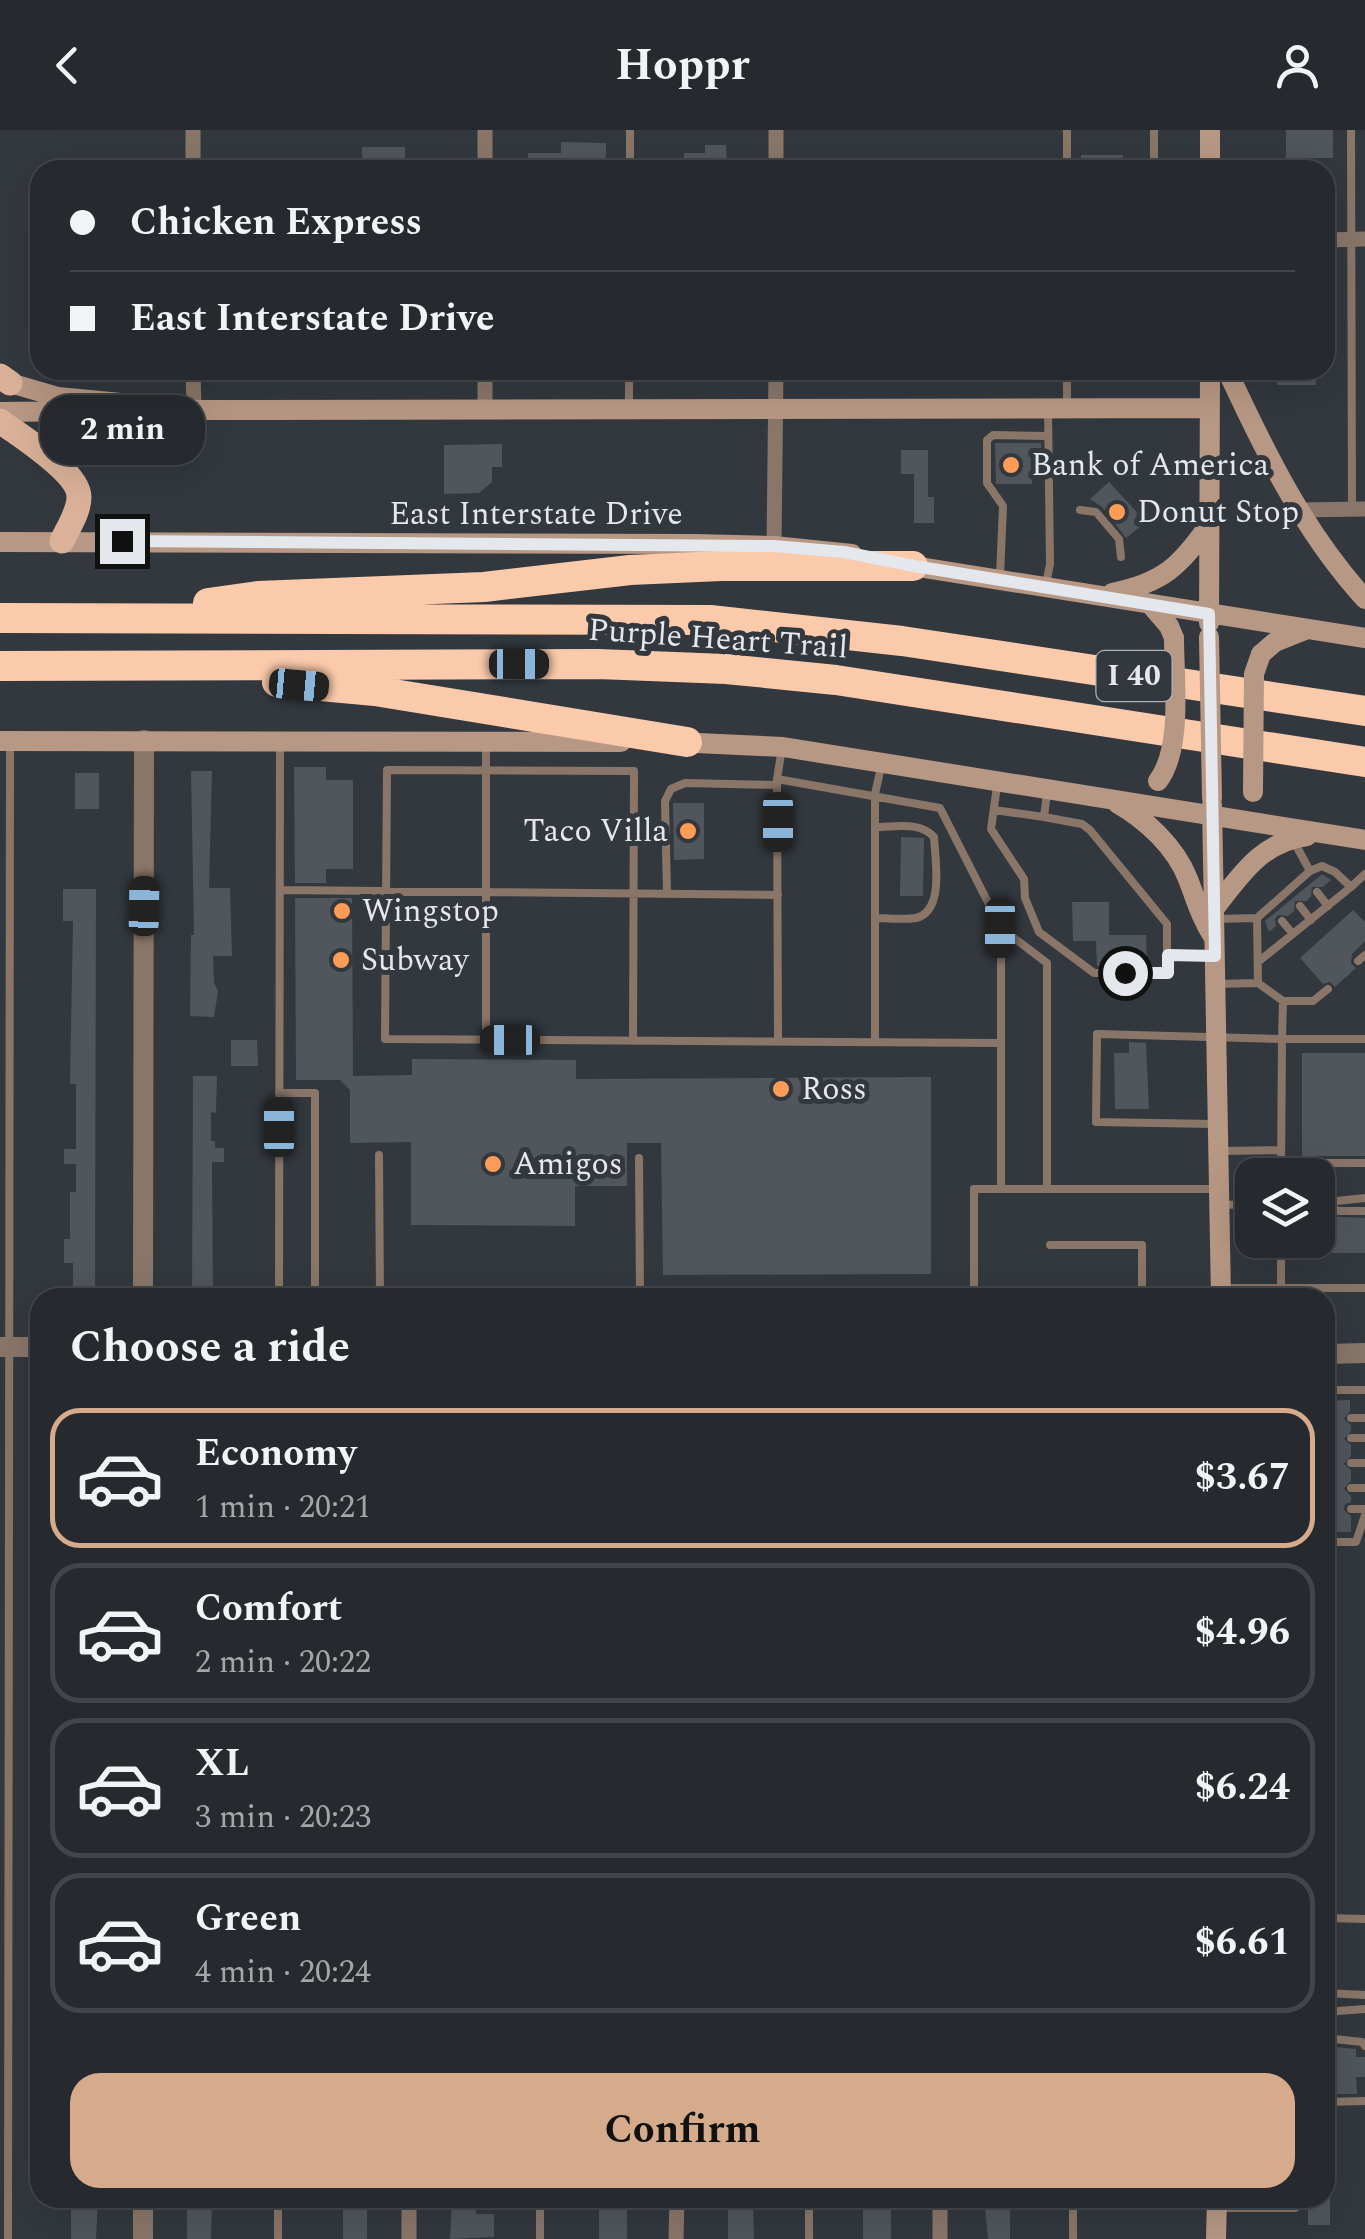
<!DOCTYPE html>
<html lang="en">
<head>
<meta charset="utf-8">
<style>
  body { margin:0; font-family:Spectral,serif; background:#2e3236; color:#f1f3f6; height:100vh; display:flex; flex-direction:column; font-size:38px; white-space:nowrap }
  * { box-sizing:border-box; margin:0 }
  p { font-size:32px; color:#a4a7aa }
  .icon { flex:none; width:55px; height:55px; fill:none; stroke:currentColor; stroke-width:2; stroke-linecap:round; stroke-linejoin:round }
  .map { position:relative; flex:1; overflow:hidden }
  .side { position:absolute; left:30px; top:1158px; width:1305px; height:920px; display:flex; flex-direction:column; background:#262a2e; border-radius:30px; box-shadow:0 10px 40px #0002,0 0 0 2px #42464a }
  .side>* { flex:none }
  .top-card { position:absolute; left:30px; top:30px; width:1305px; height:220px; border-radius:30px; box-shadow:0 10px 40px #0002,0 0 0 2px #42464a; display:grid; align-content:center; height:220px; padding:0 40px; background:#262a2e }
  .buttons { position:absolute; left:1235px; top:1028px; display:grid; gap:20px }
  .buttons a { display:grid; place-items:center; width:100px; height:100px; border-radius:20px; background:#262a2e; box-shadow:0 10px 40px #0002,0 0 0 2px #42464a; font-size:50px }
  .end { position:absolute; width:45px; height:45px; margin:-22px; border:12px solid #e4e7eb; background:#111; box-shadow:0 0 0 5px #111 }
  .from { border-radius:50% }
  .bubble { position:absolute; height:70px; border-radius:30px; background:#262a2e; box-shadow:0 10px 40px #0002,0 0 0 2px #42464a; font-size:32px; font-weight:700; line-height:70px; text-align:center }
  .car { position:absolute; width:30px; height:60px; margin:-30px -15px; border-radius:12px; box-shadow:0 0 8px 2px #0007; background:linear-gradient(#222 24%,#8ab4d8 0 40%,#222 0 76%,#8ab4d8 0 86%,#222 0) }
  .top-card b { display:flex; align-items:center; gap:35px; height:95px; font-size:38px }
  .top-card b+b { border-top:2px solid #42464a }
  .top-card i { width:25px; height:25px; background:#f1f3f6 }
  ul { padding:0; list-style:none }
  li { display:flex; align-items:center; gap:30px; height:140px; margin:0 20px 15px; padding:0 20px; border:5px solid #42464a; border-radius:30px }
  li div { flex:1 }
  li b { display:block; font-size:38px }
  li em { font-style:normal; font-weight:700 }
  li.active { border-color:#d6ab8b }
  li>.icon { width:90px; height:90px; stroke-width:1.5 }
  h2 { padding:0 40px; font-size:45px; line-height:120px }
  .action { display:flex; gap:20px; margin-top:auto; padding:20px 40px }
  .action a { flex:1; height:115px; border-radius:30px; background:#d6ab8b; color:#111; font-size:40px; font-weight:700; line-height:115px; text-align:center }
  header { display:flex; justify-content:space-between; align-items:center; height:130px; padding:0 40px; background:#262a2e; font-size:45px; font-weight:700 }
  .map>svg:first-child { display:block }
</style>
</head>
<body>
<header><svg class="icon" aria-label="back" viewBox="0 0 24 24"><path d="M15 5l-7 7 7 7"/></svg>Hoppr<svg class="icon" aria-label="person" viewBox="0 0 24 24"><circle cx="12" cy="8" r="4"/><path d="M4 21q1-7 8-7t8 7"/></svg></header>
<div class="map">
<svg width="1365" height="2109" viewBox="0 0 1365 2109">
  <rect width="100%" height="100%" fill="#32383e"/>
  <path fill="#50565b" d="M1286,0H1333V28H1286Z
    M561,12L606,13V35L581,34L580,40H528V23H561Z
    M705,15H726L727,40H684V23H705Z
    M362,17H405V40H362Z
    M1081,25H1123V40H1081Z
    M1277,240H1316V255H1277Z
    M995,313H1041V332H1032V354H996Z
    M502,314V337H492V352L479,363L444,364V315Z
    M901,320H928V367H934V393H914V344H901Z
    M1109,352L1146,392L1126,408L1102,377L1090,369Z
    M294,637H326V650H353V739H326V753H295Z
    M191,641H212L209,758H230L232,826H213L214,853L218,861L214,887L190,886L191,805H194Z
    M75,643H99V679H75Z
    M673,673H704V729L674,730Z
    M901,707L924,708L923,766H900Z
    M1322,744L1331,750L1323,757H1312L1311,767L1306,771H1295L1294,781L1288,786L1278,785L1275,789L1276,796L1269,802L1265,791Z
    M63,759H96L95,1168H73V1133H64V1109H70V1062H76V1034H64V1019H76V954H70L73,791H63Z
    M295,768H352L353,946L412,945V929L576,930V949L931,947V1144L663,1145L661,1013H627V1056H575V1096L411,1095V1012L350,1013V960L340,950H296Z
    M1072,772H1109V805H1146L1147,833L1097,836L1096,811H1073Z
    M1353,780L1365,792V811L1352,824L1351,833L1356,838L1335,857L1330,852L1323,854L1300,828Z
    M231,910H257L258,936H231Z
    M1129,912L1146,913L1149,979H1115L1114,923H1129Z
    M1302,923H1365V1026H1302Z
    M193,946H217L216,983L211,982V1011H215V1018H224V1032H212L213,1168H192Z
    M1318,1086L1365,1088V1123H1318Z
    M1350,1270V1281L1344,1289L1351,1295V1301L1344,1309L1351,1315V1326L1344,1334L1351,1340V1350L1344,1359L1351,1366V1372L1345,1374L1344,1380L1351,1386V1402H1325V1271Z
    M1325,1916L1356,1919V1927H1365V1947H1356L1357,1964H1325Z
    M187,2068H212L211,2109H187Z
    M343,2068H367V2109H343Z
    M452,2068H476V2084H494V2107L450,2109Z
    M728,2068H753L754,2109H728Z
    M863,2068H891V2109H863Z
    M984,2068H1010V2109H988Z
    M1308,2068H1330V2095H1308Z
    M71,2069H98L96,2109H71Z
    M599,2075H627V2109H599Z"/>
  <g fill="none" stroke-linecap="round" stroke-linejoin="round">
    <path stroke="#897669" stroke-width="8" d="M1067,0V40
      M1154,0V40
      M1351,0L1352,379
      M630,40V0
      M1067,240V278
      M629,275V240
      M1080,380L1096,382L1119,409L1121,427
      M1000,446L1003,376L987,353V310L993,305L1048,306
      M1046,454L1050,434L1048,278
      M486,612V910
      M782,618L777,649L940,678L1001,798
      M777,649L778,911
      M997,656L991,699L1024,749L1025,768L1039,802L1094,843H1167V794L1090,700L1082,694L1044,687
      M994,680L1044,687L1047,663
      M1351,757L1365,744
      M280,760L778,765
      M1317,762L1328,776
      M667,764L665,671L671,659L685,653L777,655
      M1300,776L1311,790
      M875,788C888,788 903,790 916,788C945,781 935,729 934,707C920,691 895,697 875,697
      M1257,788L1310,741L1293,710
      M1282,791L1293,804
      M1001,798L1047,833V1059H1001Z
      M1168,825H1211
      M1358,831L1365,825
      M1258,832L1351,757L1335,742L1322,736L1310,741
      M1218,854L1258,853
      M1283,871H1313L1328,859
      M633,911L634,641L387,640L385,909L1001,913
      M875,912V664L881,637
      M279,963H315V1168
      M1214,994L1096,992L1097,904L1282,909L1283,871L1258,853L1257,788L1216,789
      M1219,1021L1281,1020
      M379,1025L380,1168
      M639,1028L640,1168
      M1281,1033H1365
      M1281,1045L1282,909H1365
      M1047,1059H1218
      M1318,1073L1365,1068
      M1322,1073L1339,1081H1365
      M1222,1075L1252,1074
      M1050,1115H1142V1168
      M1221,1158H1365
      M1281,1158V1110
      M279,1168L280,616
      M974,1168V1059H1001
      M1325,1260H1365
      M1351,1288H1365
      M1351,1308H1365
      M1351,1333H1365
      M1351,1358H1365
      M1351,1379H1365
      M1325,1412H1356L1365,1385
      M1325,1788L1365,1789
      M1325,1863L1365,1865
      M1325,1882L1365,1879
      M1325,1908L1362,1912L1365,1916
      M1325,1972L1365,1971
      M809,2068V2109
      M1221,2078H1295
      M8,2109L10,615
      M278,2109V2068
      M540,2109V2068
      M1073,2109V2068"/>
    <path stroke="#897669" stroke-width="15" d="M193,0V40
      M485,0V40
      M776,0V40
      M1325,110L1365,109
      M193,240L194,280
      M485,240V280
      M1297,380L1365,379
      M774,416L776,240
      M940,2068V2109
      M409,2109V2068
      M676,2109L677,2068"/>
    <path stroke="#897669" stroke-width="20" d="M143,1168L144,610
      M0,1217H40
      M1325,1224L1365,1223
      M143,2068V2109"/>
    <path stroke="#b79884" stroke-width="20" d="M1210,0V40
      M1227,240C1265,322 1304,402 1365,469
      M10,253L58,267L194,280L1210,278
      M0,282L88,281
      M0,412L696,414L774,416L852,424
      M900,434L1365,508
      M1112,463C1163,453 1180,436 1209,395
      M1150,474L1169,496L1174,508
      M1209,493L1210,240
      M1261,524L1275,512L1305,500
      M0,611L621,612
      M675,612L783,617L1365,710
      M1117,673C1146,690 1175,716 1188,749C1196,770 1201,788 1214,808
      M1212,675L1221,1168
      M1214,779C1240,746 1261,712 1307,706
      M1216,2109L1217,2068"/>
    <path stroke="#dbb299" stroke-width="25" d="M0,246L10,253
      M0,291C20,306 79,342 79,367C79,382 68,398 62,411"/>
    <path stroke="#fbcaab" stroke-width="30" d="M208,473L258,466L484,457L630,440L721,436H913
      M0,488L710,490L902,511L1365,581
      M0,536L598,534L726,539L836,550L1365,632
      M277,552L375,561L687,612"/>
    <path stroke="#b79884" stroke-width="20" d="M1209,507L1212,668
      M1158,651C1183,618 1174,549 1174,508
      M1253,662L1254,544L1261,524"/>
  </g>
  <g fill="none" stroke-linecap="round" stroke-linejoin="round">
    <path stroke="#e4e7eb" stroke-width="12" d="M122,411L774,416L844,422L914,436L1209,484L1215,826L1168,825V843H1125"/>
  </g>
  <g fill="#fe9c57" stroke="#32383e" stroke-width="4">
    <circle cx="1011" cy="335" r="10"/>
    <circle cx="1117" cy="382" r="10"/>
    <circle cx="688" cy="701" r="10"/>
    <circle cx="342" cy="781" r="10"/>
    <circle cx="341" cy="830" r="10"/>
    <circle cx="781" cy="959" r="10"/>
    <circle cx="493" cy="1034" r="10"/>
  </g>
  <g text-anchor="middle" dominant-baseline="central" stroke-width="10" stroke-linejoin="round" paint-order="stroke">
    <rect fill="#32383e" stroke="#afb2b7" stroke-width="2.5" x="1096.5" y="521" width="75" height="50" rx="8"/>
    <g font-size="30" font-weight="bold" fill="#e4e7eb">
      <text x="1134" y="546">I 40</text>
    </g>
    <g font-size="32" fill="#e4e7eb" stroke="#32383e" text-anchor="start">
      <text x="1031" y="335">Bank of America</text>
      <text x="1137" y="382">Donut Stop</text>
      <text x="668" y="701" text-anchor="end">Taco Villa</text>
      <text x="362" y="781">Wingstop</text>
      <text x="361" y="830">Subway</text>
      <text x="801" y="959">Ross</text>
      <text x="513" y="1034">Amigos</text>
    </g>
    <g font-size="32" fill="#e4e7eb" stroke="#32383e">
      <text x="536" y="384">East Interstate Drive</text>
      <text transform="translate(718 509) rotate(4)">Purple Heart Trail</text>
    </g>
  </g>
</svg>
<div class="buttons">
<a><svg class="icon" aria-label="layers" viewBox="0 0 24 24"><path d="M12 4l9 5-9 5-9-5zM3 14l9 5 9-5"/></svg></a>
</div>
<i class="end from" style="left:1125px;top:843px"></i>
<i class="end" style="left:122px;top:411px"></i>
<div class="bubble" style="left:40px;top:265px;width:165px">2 min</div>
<i class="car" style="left:519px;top:534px;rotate:90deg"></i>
<i class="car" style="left:299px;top:555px;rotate:95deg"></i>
<i class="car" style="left:778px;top:692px;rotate:180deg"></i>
<i class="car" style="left:144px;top:776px;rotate:1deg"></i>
<i class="car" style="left:1000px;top:798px;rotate:180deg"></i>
<i class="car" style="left:510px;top:910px;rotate:270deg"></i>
<i class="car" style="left:279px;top:997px;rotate:0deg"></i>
<div class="top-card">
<b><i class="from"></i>Chicken Express</b>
<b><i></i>East Interstate Drive</b>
</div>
<section class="side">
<h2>Choose a ride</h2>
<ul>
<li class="active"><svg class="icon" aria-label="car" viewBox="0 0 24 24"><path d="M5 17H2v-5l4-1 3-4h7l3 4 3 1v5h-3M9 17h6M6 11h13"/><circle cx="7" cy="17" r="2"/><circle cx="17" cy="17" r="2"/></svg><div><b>Economy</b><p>1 min · 20:21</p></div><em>$3.67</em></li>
<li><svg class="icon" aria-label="car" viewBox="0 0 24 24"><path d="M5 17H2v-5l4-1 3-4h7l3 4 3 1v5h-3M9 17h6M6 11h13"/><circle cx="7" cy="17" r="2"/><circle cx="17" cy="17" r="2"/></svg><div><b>Comfort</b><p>2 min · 20:22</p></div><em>$4.96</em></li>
<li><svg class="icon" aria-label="car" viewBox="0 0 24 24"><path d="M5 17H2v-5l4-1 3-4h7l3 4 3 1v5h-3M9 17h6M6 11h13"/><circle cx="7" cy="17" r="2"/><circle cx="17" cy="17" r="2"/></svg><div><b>XL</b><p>3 min · 20:23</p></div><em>$6.24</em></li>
<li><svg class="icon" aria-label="car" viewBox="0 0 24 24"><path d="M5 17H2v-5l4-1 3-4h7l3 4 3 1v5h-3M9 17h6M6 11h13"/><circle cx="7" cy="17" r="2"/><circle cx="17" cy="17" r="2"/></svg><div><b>Green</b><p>4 min · 20:24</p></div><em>$6.61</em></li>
</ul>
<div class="action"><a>Confirm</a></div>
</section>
</div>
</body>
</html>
